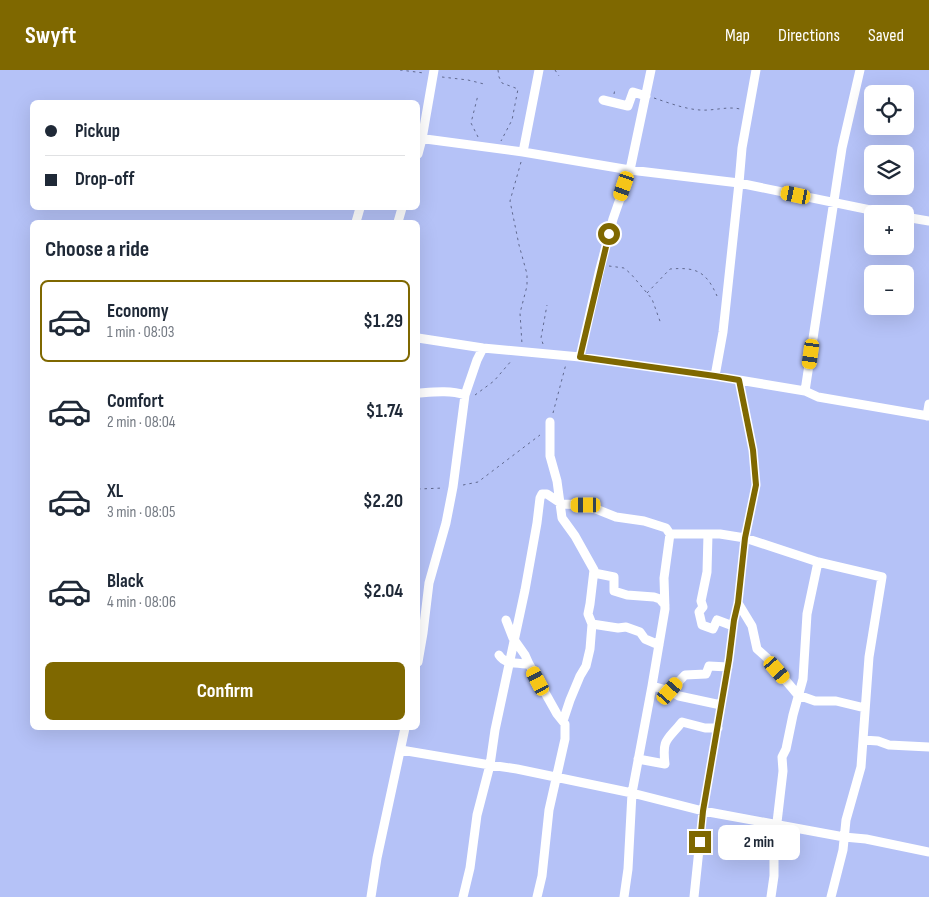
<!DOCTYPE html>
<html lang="en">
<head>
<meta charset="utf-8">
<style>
  body { margin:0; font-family:"Sofia Sans Condensed",sans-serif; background:#f6f6f7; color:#1f2937; height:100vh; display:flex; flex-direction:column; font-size:19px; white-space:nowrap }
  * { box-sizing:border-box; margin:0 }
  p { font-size:16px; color:#747a83 }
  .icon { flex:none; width:28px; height:28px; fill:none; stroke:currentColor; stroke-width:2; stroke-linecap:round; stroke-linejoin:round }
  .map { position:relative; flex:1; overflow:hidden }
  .sheet { position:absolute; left:30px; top:150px; width:390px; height:510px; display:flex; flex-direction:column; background:#fff; border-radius:8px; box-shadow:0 5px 20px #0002 }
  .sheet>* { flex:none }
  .top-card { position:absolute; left:30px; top:30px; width:390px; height:110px; border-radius:8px; box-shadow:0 5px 20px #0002; display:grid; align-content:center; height:110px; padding:0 15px; background:#fff }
  .buttons { position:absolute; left:864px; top:15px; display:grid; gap:10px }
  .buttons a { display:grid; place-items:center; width:50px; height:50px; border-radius:8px; background:#fff; box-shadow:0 5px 20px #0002; font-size:25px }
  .end { position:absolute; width:22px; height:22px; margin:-11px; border:6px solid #7f6800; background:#fff; box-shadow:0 0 0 2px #fff }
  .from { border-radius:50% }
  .bubble { position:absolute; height:35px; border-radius:8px; background:#fff; box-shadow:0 5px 20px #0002; font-size:16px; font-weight:700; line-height:35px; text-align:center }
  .car { position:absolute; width:15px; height:30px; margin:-15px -8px; border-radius:6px; box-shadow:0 0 4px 1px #0007; background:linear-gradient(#f5c518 24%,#345 0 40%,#f5c518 0 76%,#345 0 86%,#f5c518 0) }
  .top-card b { display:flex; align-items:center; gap:18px; height:48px; font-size:19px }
  .top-card b+b { border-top:1px solid #e0e1e3 }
  .top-card i { width:12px; height:12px; background:#1f2937 }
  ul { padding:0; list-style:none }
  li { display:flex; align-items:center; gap:15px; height:82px; margin:0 10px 8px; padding:0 5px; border:2px solid transparent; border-radius:8px }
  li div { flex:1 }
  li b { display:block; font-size:19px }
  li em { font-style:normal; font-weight:700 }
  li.selected { border-color:#7f6800 }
  li>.icon { width:45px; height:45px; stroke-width:1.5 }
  h2 { padding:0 15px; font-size:22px; line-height:60px }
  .button { display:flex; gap:10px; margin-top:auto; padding:10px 15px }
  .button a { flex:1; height:58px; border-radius:8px; background:#7f6800; color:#fff; font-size:20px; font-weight:700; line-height:58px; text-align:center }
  header { display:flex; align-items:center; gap:30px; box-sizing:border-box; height:70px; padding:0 25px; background:#7f6800; color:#fff }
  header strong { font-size:24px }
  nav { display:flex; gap:28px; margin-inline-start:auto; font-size:18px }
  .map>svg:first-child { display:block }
</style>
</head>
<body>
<header>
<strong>Swyft</strong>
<nav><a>Map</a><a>Directions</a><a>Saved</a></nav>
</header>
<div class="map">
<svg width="929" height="827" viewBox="0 0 929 827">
  <rect width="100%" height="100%" fill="#b5c2f7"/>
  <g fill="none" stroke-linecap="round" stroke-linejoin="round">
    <path stroke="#60698f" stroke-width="1" stroke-dasharray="2.5 4" stroke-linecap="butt" d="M400,0L424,3
      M498,0L499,7L502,13L518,19L512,50L501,71
      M555,0L559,6
      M442,7L468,10L484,14
      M614,24L615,19
      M654,28C669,33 685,39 700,40C714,41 727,36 740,39
      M478,67L471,53L478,25
      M521,92L510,131L519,175L527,204V216L520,243L522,274
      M609,196L624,198L631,204L652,229L661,254
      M647,223L670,199C696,197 706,201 717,226
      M543,274L541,268L547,235
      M475,325L494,311L512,290
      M553,343L566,294
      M463,415L478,412L540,365
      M418,419L444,418"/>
    <path stroke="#fff" stroke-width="9" d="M603,30L628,36L633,22L646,26
      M418,68L523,82L630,100L739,113L890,144
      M523,82L539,0
      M418,84L422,69L434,0
      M905,147L929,151
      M356,152L360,138
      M398,152L402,138
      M418,268L483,278L580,287L715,306L805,321L818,327L929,346
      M580,287L599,203L613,149L630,100L651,0
      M715,306L723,262L739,113L742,78L756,0
      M805,321L842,78L860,0
      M418,323C433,322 450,320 465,325
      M927,346L929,334
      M550,352V386L557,411L562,448L575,466L594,500L590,534L588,544L592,554L590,579L586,596L580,606L570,630L563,651
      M708,464L707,502L701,531L703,537L699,542L702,555L713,559L717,550L733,556
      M594,503L614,507V521L627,525L654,527L660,529L665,535
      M738,533L752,556L757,579L766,587L798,625L815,631H836L865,638
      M506,550L513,568L525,585L529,594
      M592,554L618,558L626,557L640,562L645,569L659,575
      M499,585C505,595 519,593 529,594L557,644L565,654V669L549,740L542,806L537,827
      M418,592L423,563L429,513L446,453L453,417L465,325L477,290L483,278
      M652,616L670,621L679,626L721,635
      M670,621L685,605L706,604L709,596L728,597
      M863,670L878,671L889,675L929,677
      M401,680L490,695L517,699L632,723L703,741L844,767L866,769L929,782
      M638,689L665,694C662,668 667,671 682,652L705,658H718
      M371,827L377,788L405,658
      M463,827L470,798L477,745L490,695L495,660L525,520L537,453L540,428L542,424H547L562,434L586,435L616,447L644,451L666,458L670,464H720L745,468L818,492L882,507L869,587L861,697L846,750L843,780L831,827
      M624,827L628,799L632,723L652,616L665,539L664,508L670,464
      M694,827L703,741L729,590L734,550L738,533L745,468L756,415L753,380L739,310
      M771,827L774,806V778L783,701L782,687L786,679L793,645L803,609L807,544L818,492"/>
  </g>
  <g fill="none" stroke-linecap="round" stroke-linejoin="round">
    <path stroke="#7f6800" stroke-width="6" d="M609,164L580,287L715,306L739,310L753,380L756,415L745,468L738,533L734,550L729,590L703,741L700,772"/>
  </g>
</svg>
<div class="buttons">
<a><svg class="icon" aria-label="locate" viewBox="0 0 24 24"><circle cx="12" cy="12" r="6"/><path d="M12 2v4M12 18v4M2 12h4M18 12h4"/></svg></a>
<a><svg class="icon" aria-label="layers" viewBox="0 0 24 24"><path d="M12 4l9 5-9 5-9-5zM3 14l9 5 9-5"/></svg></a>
<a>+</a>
<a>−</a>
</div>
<i class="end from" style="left:609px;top:164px"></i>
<i class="end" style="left:700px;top:772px"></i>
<div class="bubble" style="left:718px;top:755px;width:82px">2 min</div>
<i class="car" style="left:624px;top:116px;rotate:199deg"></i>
<i class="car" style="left:796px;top:125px;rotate:282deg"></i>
<i class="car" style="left:811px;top:284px;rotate:188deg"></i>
<i class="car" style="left:586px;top:435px;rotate:270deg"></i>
<i class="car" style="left:777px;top:600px;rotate:139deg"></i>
<i class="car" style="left:538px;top:611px;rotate:332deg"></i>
<i class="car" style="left:670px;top:621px;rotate:41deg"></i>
<div class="top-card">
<b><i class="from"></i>Pickup</b>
<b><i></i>Drop-off</b>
</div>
<section class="sheet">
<h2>Choose a ride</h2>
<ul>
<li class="selected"><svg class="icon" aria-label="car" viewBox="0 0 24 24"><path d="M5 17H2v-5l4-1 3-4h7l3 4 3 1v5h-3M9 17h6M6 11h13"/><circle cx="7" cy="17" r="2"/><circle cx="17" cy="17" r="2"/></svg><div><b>Economy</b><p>1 min · 08:03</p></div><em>$1.29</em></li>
<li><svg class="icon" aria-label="car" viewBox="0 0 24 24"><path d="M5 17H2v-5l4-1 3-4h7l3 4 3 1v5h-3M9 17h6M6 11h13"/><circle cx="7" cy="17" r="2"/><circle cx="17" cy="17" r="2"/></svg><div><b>Comfort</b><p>2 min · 08:04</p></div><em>$1.74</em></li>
<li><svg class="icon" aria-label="car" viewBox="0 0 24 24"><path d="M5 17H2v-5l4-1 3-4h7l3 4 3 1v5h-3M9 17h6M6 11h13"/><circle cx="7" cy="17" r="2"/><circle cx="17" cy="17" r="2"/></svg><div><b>XL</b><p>3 min · 08:05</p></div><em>$2.20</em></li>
<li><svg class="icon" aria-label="car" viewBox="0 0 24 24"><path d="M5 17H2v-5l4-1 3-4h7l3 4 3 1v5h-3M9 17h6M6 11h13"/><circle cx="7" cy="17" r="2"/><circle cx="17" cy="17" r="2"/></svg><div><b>Black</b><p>4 min · 08:06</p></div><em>$2.04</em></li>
</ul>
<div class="button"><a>Confirm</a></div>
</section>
</div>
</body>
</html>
